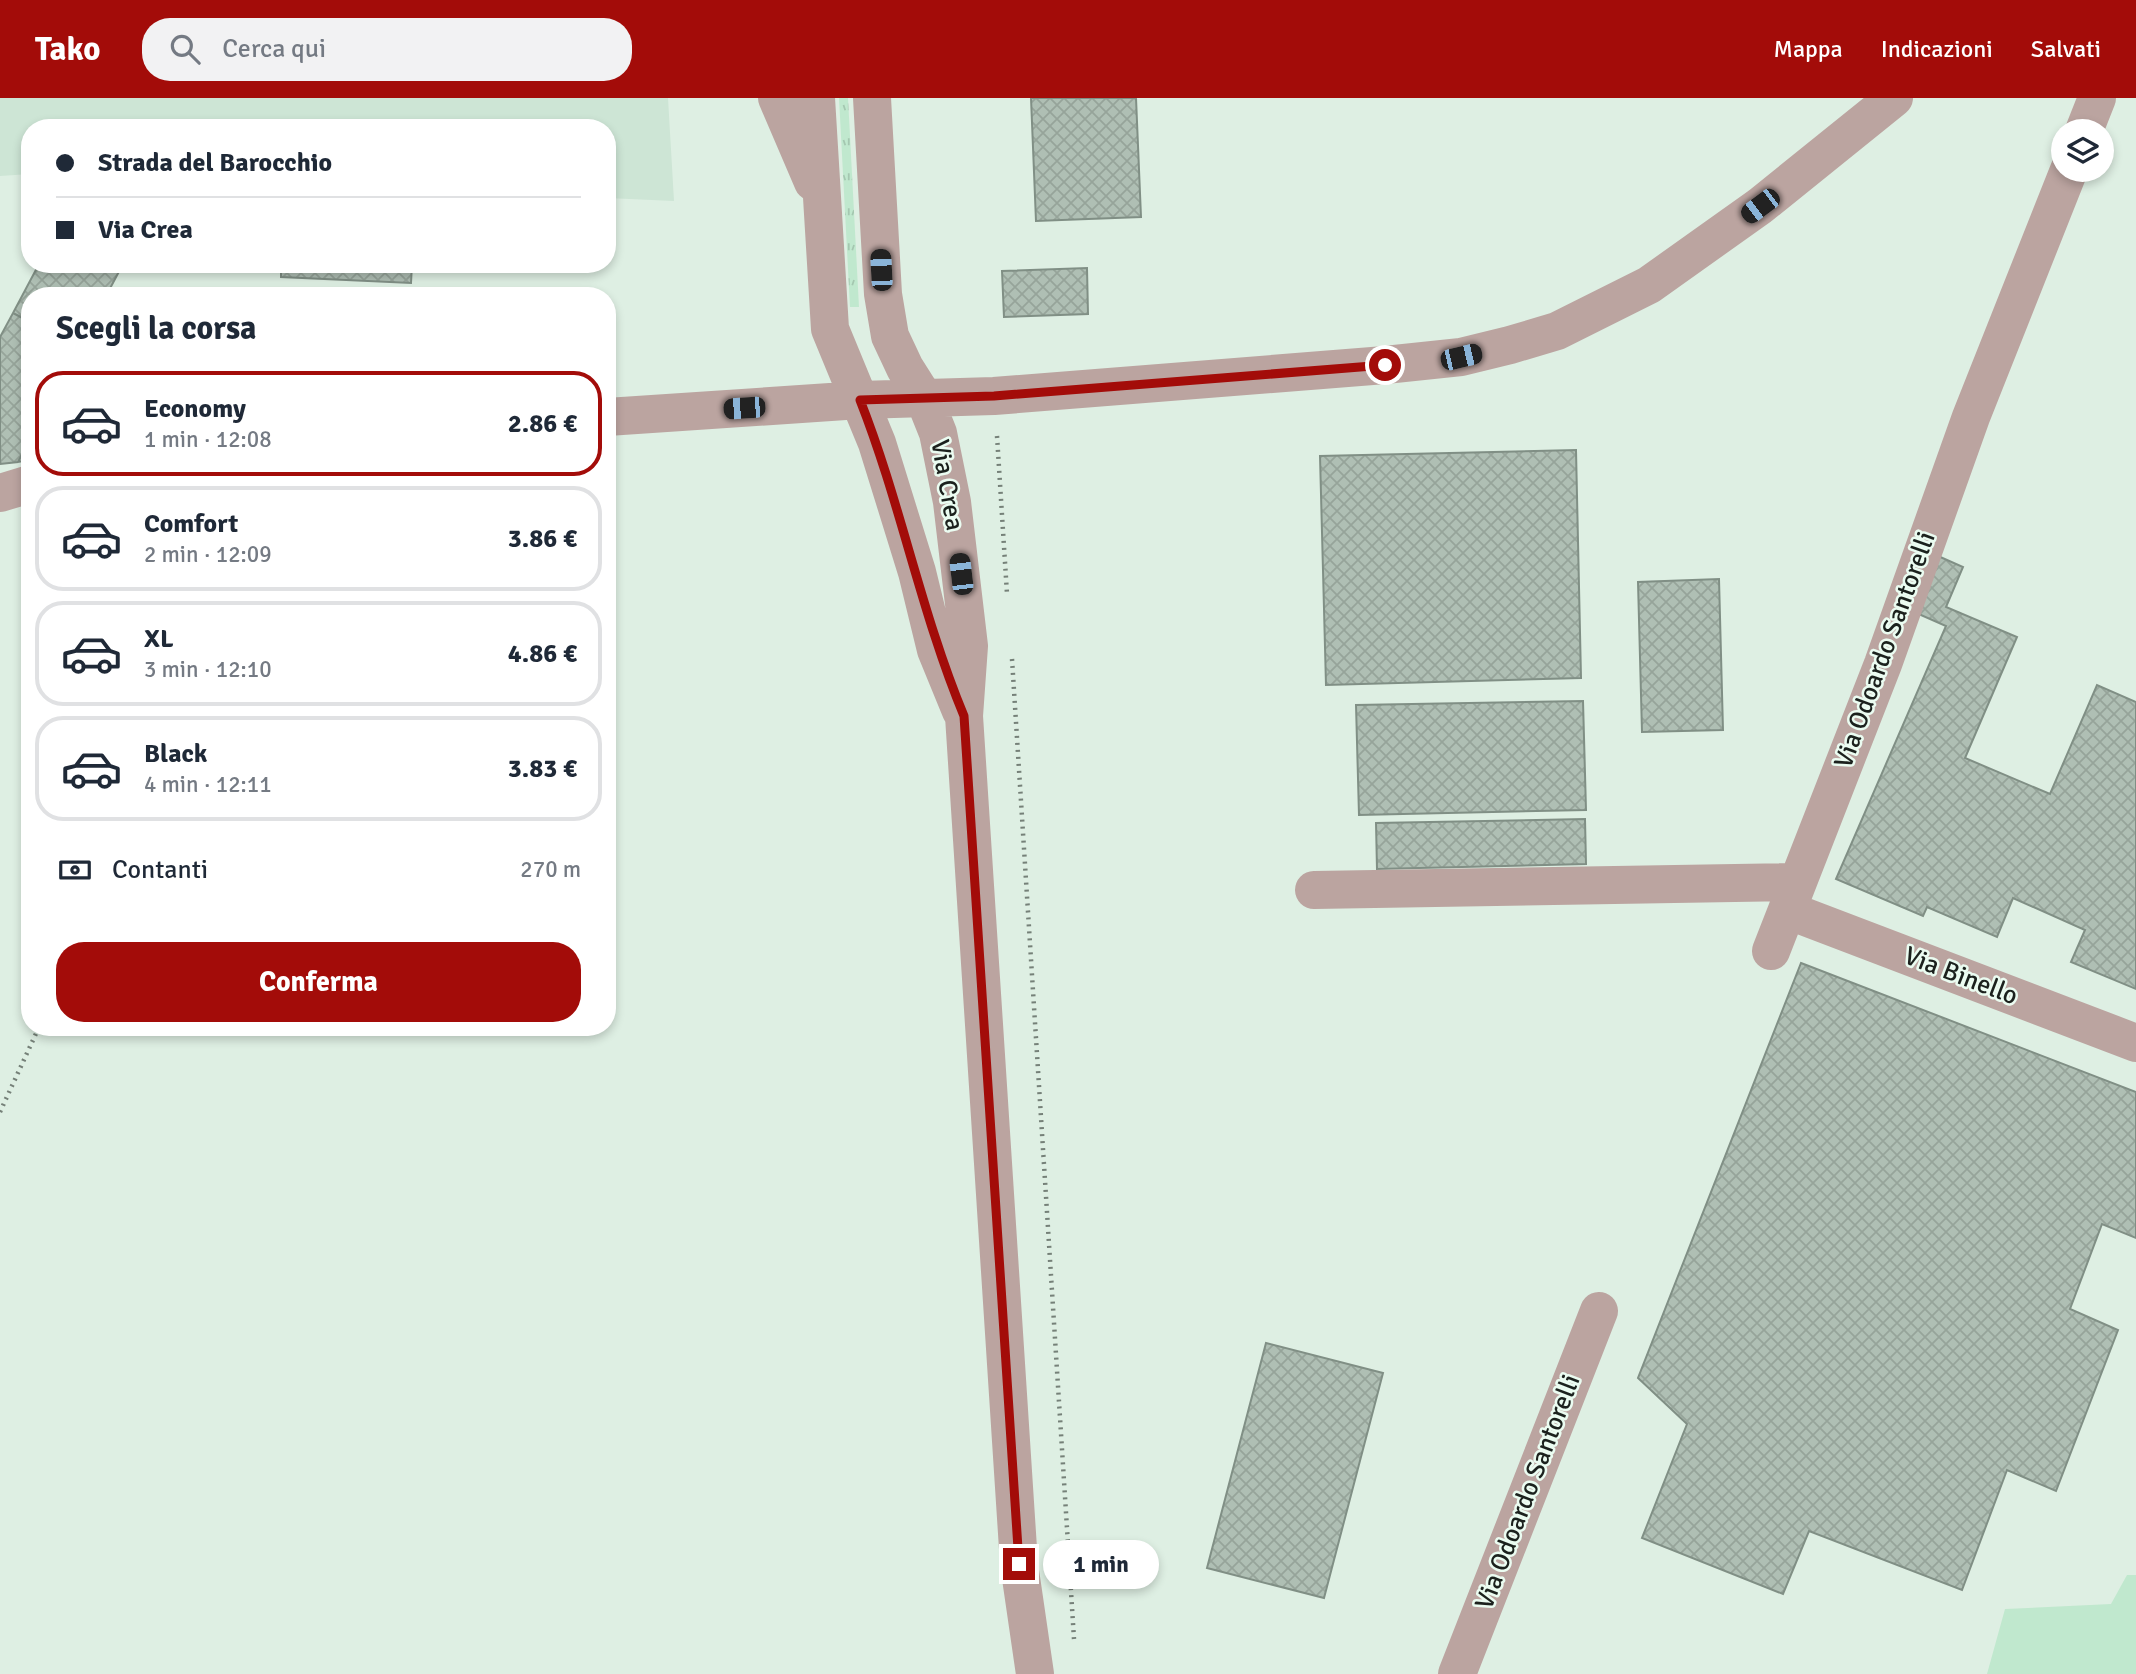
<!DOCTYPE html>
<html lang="it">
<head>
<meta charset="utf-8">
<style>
  body { margin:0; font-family:Signika,sans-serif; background:#f2f2f3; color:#1f2937; height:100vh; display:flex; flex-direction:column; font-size:26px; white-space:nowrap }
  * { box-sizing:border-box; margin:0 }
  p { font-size:23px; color:#747a83 }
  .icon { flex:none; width:38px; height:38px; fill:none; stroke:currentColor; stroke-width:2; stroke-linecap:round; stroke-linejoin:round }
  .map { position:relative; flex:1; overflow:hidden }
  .details { position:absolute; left:21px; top:189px; width:595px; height:749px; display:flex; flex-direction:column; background:#fff; border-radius:28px; box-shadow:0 4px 10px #0003 }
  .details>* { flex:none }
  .banner { position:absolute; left:21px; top:21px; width:595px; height:154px; border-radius:28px; box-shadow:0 4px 10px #0003; display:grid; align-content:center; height:154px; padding:0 35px; background:#fff }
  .buttons { position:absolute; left:2051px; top:21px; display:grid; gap:14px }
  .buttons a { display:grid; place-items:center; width:63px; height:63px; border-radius:50%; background:#fff; box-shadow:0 4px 10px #0003; font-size:35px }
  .end { position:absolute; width:32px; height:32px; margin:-16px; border:9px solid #a30c09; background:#fff; box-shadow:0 0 0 4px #fff }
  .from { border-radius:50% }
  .bubble { position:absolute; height:49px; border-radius:24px; background:#fff; box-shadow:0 4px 10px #0003; font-size:23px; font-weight:800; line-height:49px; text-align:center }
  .car { position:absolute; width:21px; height:42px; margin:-21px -10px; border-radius:9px; box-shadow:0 0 5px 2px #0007; background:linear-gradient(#222 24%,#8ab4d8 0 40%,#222 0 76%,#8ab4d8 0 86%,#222 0) }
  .banner b { display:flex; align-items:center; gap:24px; height:66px; font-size:26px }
  .banner b+b { border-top:2px solid #e0e1e3 }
  .banner i { width:18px; height:18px; background:#1f2937 }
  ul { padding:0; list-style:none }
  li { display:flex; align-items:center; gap:21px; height:105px; margin:0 14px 10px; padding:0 21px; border:4px solid #e0e1e3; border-radius:28px }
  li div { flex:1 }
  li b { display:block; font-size:26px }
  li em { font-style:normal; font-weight:800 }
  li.selected { border-color:#a30c09 }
  li>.icon { width:63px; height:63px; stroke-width:1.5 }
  h2 { padding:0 35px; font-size:32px; line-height:84px }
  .pay { display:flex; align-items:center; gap:18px; height:77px; padding:0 35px; font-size:26px }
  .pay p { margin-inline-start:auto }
  .button { display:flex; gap:14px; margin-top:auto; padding:14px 35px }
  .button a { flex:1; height:80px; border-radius:28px; background:#a30c09; color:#fff; font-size:28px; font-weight:800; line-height:80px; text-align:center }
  header { display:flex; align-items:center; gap:42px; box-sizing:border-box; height:98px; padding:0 35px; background:#a30c09; color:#fff }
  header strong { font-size:33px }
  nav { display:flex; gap:38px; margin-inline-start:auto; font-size:24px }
  .search { width:490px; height:63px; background:#f2f2f3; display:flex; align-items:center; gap:18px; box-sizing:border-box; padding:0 24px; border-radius:28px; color:#747a83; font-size:26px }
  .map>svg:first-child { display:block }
</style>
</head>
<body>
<header>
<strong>Tako</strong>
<div class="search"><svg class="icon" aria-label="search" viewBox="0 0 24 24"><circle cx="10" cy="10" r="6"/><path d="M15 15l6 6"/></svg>Cerca qui</div>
<nav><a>Mappa</a><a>Indicazioni</a><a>Salvati</a></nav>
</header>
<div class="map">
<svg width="2136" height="1576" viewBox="0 0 2136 1576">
  <defs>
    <pattern id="grass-tufts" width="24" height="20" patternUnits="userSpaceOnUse" patternTransform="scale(1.75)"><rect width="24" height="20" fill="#c0e8ce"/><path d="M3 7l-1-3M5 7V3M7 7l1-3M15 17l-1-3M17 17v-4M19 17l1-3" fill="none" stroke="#a4c7b0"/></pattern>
    <pattern id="building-cross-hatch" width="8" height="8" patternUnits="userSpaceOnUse" patternTransform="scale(1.75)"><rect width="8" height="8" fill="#afbfb4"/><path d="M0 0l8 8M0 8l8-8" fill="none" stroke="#96a49a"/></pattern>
  </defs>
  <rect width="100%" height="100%" fill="#deefe3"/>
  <path fill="#cde5d5" d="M0,0H668L674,103L607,100V30H30V76L0,78Z"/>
  <path fill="url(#grass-tufts)" d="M839,0H848L859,209H850Z"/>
  <path fill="#c0e8ce" d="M2127,1477H2136V1576H1987L2005,1511L2111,1506Z"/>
  <path fill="url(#building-cross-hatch)" stroke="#808f85" stroke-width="2" d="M1031,0H1136L1141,119L1036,123Z
    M39,166H123L106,198H30V224L13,215Z
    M281,166H412L411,185L281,179Z
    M1087,170L1088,216L1004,219L1002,173Z
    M13,215L30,224V341L18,364L0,366V239Z
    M30,341V362L18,364Z
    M1576,352L1581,580L1326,587L1320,358Z
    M1938,458L1963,469L1946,509L2017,539L1965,660L2050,696L2097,587L2136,604V891L2071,864L2085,832L2013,800L1997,839L1927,809L1923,818L1836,781L1946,528L1914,514Z
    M1719,481L1723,632L1642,634L1638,484Z
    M1583,603L1586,712L1359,717L1356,607Z
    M1585,721L1586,766L1377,771L1376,725Z
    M1801,865L2136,994V1140L2102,1126L2070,1211L2118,1232L2056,1393L2007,1372L1962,1492L1809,1433L1783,1496L1642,1440L1687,1326L1638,1280Z
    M1266,1245L1383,1275L1324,1500L1207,1470Z"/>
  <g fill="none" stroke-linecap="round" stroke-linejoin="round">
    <path stroke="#758078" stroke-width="4.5" stroke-dasharray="2 5" stroke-linecap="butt" d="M997,338L1007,496
      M1012,561L1074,1541
      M0,1014L39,929"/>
    <path stroke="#bba4a0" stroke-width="38" d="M777,0L813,84
      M816,0L830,231L877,345L917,474L936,552L961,613
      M872,0L883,196L890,238L905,270L924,300L938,335L952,404L969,548L964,618L1019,1466L1035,1576
      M2084,33L2097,0
      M607,319L860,302L994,298L1385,267L1461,259L1510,247L1557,233L1649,187L1760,108L1894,0
      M0,395L30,386
      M1314,792L1797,784
      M1787,812L2136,945
      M1771,853L1883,566L1971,319L2069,72
      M1457,1576L1599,1213"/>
  </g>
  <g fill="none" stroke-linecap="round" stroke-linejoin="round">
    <path stroke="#a30c09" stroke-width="9" d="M1019,1466L964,618C921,515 901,406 860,302L994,298L1385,267"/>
  </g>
  <g text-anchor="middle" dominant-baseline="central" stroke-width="5" stroke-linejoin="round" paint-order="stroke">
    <g font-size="26" fill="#1b211d" stroke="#ebfcf1">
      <text transform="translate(947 387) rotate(80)">Via Crea</text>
      <text transform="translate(1885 552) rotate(-70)">Via Odoardo Santorelli</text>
      <text transform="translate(1961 878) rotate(21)">Via Binello</text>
      <text transform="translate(1528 1394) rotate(-69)">Via Odoardo Santorelli</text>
    </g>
  </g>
</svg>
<div class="buttons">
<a><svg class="icon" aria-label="layers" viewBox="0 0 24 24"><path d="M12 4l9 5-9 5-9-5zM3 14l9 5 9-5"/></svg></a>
</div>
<i class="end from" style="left:1385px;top:267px"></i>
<i class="end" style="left:1019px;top:1466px"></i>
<div class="bubble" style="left:1043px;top:1442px;width:116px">1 min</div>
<i class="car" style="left:1760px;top:108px;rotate:233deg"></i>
<i class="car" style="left:881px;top:172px;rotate:357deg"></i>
<i class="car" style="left:1461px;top:259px;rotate:77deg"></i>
<i class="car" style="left:744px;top:310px;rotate:266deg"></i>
<i class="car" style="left:961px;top:476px;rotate:353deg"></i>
<div class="banner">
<b><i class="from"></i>Strada del Barocchio</b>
<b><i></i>Via Crea</b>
</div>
<section class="details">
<h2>Scegli la corsa</h2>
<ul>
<li class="selected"><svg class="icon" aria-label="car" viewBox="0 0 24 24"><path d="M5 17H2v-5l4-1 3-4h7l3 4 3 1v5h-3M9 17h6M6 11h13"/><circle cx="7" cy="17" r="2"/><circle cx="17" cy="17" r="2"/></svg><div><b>Economy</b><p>1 min · 12:08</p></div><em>2.86 €</em></li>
<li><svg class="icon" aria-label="car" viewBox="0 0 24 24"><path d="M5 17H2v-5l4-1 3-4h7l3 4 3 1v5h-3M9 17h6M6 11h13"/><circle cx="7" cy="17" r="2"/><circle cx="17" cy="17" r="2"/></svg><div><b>Comfort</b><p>2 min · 12:09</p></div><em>3.86 €</em></li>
<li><svg class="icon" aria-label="car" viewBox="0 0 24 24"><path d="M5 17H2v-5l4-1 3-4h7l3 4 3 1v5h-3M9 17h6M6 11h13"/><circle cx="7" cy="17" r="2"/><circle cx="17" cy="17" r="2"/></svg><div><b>XL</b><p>3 min · 12:10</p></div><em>4.86 €</em></li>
<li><svg class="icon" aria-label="car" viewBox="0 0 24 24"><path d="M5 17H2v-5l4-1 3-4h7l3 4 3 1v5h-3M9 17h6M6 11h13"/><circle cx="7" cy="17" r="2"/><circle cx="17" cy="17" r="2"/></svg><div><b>Black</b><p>4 min · 12:11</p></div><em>3.83 €</em></li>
</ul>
<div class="pay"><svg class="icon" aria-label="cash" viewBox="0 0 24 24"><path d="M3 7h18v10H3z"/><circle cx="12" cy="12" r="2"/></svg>Contanti<p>270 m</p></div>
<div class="button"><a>Conferma</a></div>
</section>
</div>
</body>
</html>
